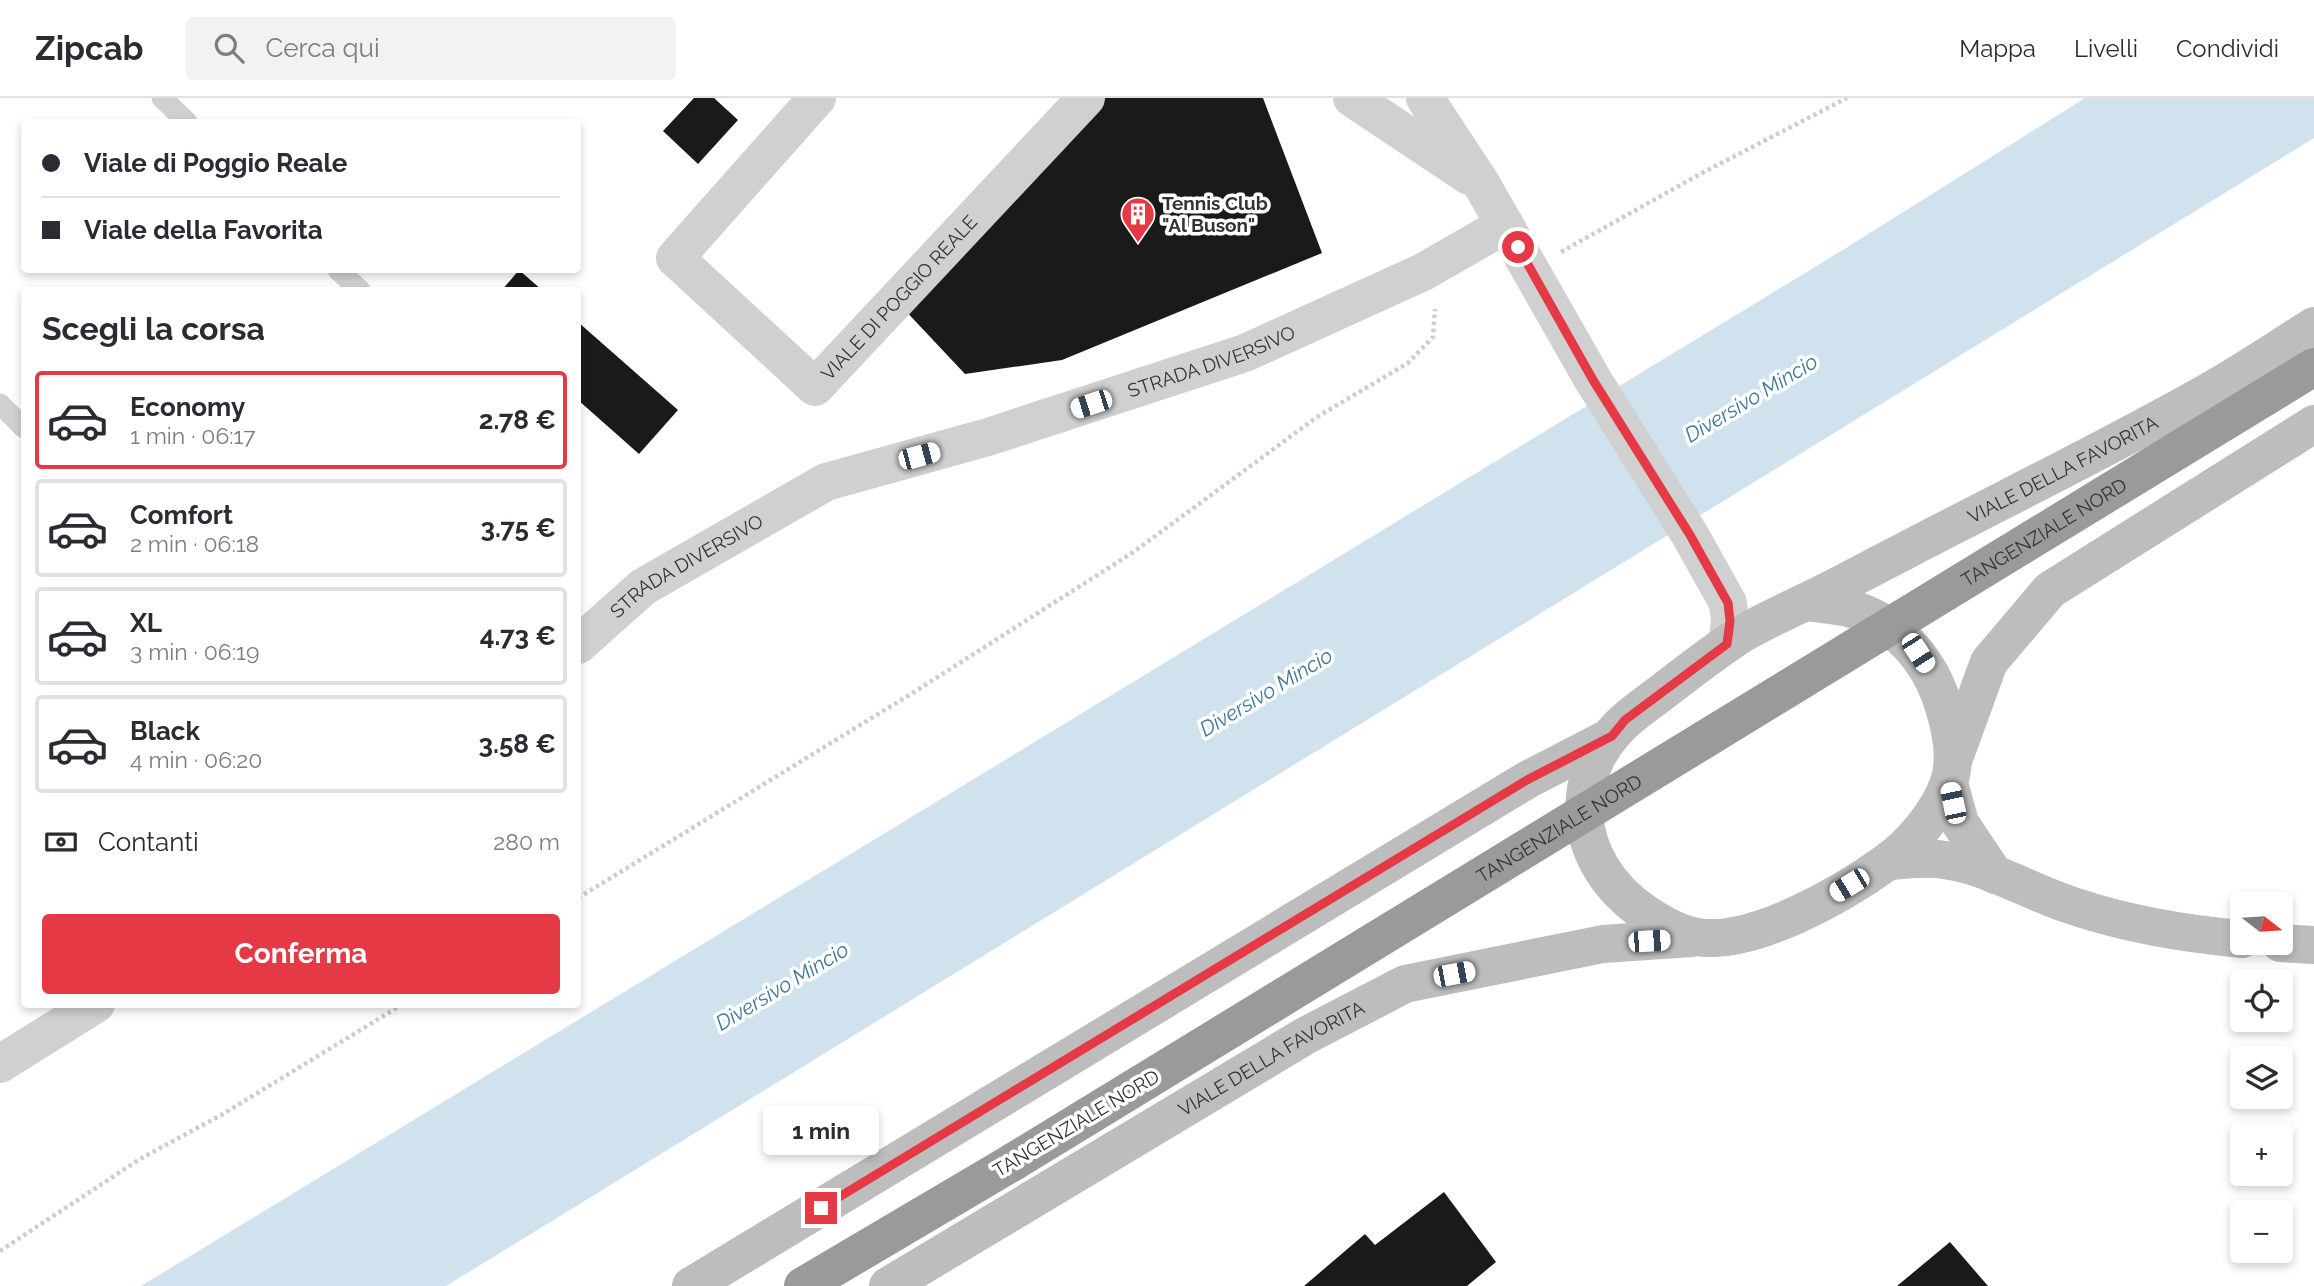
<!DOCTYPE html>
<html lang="it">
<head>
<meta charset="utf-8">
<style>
  body { margin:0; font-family:Raleway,sans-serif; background:#f2f2f3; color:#2b2b33; height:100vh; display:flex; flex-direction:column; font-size:26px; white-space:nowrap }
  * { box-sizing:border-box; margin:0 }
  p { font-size:23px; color:#7c7c81 }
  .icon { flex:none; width:38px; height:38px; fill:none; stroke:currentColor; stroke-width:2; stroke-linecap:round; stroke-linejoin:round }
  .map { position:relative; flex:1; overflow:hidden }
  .side { position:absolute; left:21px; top:189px; width:560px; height:721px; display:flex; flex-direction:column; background:#fff; border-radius:7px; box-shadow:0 4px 10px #0003 }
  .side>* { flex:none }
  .guide { position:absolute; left:21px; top:21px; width:560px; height:154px; border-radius:7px; box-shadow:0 4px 10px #0003; display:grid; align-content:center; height:154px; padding:0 21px; background:#fff }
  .needle { width:46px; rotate:107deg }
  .controls { position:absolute; left:2230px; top:794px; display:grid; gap:14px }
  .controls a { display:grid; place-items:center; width:63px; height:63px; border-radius:7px; background:#fff; box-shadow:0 4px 10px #0003; font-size:35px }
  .end { position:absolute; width:32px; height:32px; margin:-16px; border:9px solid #e63946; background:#fff; box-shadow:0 0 0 4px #fff }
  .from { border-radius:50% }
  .bubble { position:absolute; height:49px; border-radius:7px; background:#fff; box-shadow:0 4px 10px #0003; font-size:23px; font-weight:700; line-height:49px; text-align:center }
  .car { position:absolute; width:21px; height:42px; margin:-21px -10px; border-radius:9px; box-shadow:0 0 5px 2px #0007; background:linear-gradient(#fff 24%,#345 0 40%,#fff 0 76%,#345 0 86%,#fff 0) }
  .guide b { display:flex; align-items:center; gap:24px; height:66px; font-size:26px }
  .guide b+b { border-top:2px solid #e1e1e2 }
  .guide i { width:18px; height:18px; background:#2b2b33 }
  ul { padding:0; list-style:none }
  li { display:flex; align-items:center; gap:21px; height:98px; margin:0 14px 10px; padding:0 7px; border:4px solid #e1e1e2; border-radius:7px }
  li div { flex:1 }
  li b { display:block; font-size:26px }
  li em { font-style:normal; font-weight:700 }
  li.current { border-color:#e63946 }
  li>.icon { width:63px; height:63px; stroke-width:1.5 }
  h2 { padding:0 21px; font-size:32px; line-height:84px }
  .pay { display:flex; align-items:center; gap:18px; height:77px; padding:0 21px; font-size:26px }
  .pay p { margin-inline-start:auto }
  .cta { display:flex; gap:14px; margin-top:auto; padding:14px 21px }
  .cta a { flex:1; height:80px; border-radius:7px; background:#e63946; color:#fff; font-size:28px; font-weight:700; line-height:80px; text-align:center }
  header { display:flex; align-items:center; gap:42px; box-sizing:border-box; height:98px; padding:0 35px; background:#fff; border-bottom:2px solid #e1e1e2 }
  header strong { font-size:33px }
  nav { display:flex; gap:38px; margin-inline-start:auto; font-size:24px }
  .search { width:490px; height:63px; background:#f2f2f3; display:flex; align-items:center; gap:18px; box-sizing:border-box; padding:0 24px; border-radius:7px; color:#7c7c81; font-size:26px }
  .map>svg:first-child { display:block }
</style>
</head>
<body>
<header>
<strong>Zipcab</strong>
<div class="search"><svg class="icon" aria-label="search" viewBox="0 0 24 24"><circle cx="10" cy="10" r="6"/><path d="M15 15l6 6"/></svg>Cerca qui</div>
<nav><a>Mappa</a><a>Livelli</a><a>Condividi</a></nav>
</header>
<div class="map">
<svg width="2314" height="1188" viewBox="0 0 2314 1188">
  <rect width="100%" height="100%" fill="#fff"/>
  <path fill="#cfe2ee" d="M2085,0H2314V40L446,1188H141L1846,150Z"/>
  <path fill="#1a1a1a" d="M694,0H714L738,22L698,66L663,33Z
    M1097,0H1263L1322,155L1062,262L965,276L901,208Z
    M519,172L542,192H502Z
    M578,224L678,312L639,356L578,302Z
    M1444,1094L1496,1164L1467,1188H1304L1365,1136L1375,1147Z
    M1950,1144L1988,1188H1897Z"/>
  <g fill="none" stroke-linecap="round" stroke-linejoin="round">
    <path stroke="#cdcdcd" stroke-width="4.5" stroke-dasharray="3.5 3.5" stroke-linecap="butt" d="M1561,154L1702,75L1847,0
      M578,800L919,591L1135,453L1317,319L1408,265L1433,239L1435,211
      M0,1153L140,1061L223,1016L403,906"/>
    <path stroke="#d0d0d0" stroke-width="21" d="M162,0L187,24
      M338,172L360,192
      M0,306L24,330"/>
    <g stroke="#d0d0d0" stroke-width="38">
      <path id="s1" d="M817,0L675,160L815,289L1086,0"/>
      <path d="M1352,0L1469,78"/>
      <path d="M1425,0L1482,87L1593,282L1690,437L1728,505L1730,523L1727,546"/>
      <path id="s2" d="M578,547L643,489L826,384L988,339L1245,255L1423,174L1505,127"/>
      <path d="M0,966L96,906"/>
    </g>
    <g stroke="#bdbdbd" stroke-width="38">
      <path id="s3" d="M1807,504C1820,506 1834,507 1848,510C1895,522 1929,561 1943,606C1951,631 1958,661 1948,687C1937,716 1912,746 1887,764C1843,796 1753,848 1697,839C1679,836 1660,825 1645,815C1569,764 1562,669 1637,613C1670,589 1702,562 1737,539C1758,526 1781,516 1803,505C1836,490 1867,472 1899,456C2002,402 2107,351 2208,294C2244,274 2279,250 2314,228"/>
      <path d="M1954,660L1989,564L2050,492L2314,326"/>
      <path d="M1949,685L1960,725L1995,777"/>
      <path d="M1889,763C1904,762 1921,760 1937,761C1984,765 2029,794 2073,808C2127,826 2186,836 2242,841"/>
      <path d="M2280,845L2314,847"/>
      <path d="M691,1188L1527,682L1610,639"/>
      <path id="s4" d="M888,1188L1305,938L1405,886L1603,846L1692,840"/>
    </g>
    <path stroke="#9a9a9a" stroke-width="38" d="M803,1188L1013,1064"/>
    <path stroke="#9a9a9a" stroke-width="38" id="s5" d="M1013,1064L2314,269"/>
  </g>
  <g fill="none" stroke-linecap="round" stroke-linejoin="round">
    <path stroke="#e63946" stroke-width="9" d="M821,1110L1527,682L1612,638L1625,622L1727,546L1730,523L1728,505L1690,437L1593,282L1518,149"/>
  </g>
  <defs>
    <g id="building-pin" transform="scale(1.75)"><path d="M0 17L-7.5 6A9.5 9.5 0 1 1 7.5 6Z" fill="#e63946" stroke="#fff"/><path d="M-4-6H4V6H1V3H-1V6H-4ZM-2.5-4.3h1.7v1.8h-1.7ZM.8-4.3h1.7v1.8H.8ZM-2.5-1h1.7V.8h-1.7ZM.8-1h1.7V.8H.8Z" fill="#fff"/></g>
  </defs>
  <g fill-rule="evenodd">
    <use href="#building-pin" x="1138" y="116"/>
  </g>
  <g text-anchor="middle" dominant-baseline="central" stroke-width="7" stroke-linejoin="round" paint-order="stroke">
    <g font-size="19" font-weight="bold" fill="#333" stroke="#fff" text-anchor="start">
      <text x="1162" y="105">Tennis Club<tspan x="1162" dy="22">"Al Buson"</tspan></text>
    </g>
    <g font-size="19" fill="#333" stroke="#fff">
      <text stroke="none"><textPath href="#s1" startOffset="527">VIALE DI POGGIO REALE</textPath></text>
      <text stroke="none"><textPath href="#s2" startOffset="702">STRADA DIVERSIVO</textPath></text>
      <text stroke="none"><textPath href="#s3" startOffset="1362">VIALE DELLA FAVORITA</textPath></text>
      <text stroke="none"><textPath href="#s5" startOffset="1208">TANGENZIALE NORD</textPath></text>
      <text stroke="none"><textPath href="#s2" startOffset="135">STRADA DIVERSIVO</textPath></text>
      <text stroke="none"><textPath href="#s5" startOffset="640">TANGENZIALE NORD</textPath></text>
      <text stroke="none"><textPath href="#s4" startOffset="446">VIALE DELLA FAVORITA</textPath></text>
      <text transform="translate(1076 1025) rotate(-31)">TANGENZIALE NORD</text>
    </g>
    <g font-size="21" font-style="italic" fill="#3f7597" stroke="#fff">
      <text transform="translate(1751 300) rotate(-31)">Diversivo Mincio</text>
      <text transform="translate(1266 594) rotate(-31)">Diversivo Mincio</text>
      <text transform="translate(782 888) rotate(-31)">Diversivo Mincio</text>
    </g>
  </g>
</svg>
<div class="controls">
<a><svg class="needle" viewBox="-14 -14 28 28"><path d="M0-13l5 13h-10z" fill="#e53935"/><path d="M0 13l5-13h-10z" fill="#7c7c81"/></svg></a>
<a><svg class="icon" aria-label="locate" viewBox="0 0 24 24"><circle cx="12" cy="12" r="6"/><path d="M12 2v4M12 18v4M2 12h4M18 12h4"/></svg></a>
<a><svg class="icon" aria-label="layers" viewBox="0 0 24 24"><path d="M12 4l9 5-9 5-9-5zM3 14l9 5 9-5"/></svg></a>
<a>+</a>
<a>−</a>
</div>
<i class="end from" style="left:1518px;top:149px"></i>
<i class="end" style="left:821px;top:1110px"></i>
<div class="bubble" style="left:763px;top:1008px;width:116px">1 min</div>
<i class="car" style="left:1091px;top:306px;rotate:252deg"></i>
<i class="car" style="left:919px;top:358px;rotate:75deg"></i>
<i class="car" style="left:1918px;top:555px;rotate:147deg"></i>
<i class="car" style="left:1953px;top:705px;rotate:348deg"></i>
<i class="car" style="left:1849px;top:787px;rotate:239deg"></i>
<i class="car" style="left:1649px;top:843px;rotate:86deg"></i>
<i class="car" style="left:1454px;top:876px;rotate:79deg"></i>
<div class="guide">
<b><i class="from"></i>Viale di Poggio Reale</b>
<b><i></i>Viale della Favorita</b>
</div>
<section class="side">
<h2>Scegli la corsa</h2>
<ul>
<li class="current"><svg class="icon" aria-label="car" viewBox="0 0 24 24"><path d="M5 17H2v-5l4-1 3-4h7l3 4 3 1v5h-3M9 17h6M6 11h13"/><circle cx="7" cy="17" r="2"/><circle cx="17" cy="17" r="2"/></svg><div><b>Economy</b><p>1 min · 06:17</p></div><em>2.78 €</em></li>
<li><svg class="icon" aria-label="car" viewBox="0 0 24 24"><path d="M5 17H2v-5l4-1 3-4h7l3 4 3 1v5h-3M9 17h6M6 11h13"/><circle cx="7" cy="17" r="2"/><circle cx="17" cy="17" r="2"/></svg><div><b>Comfort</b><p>2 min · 06:18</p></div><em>3.75 €</em></li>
<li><svg class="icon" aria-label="car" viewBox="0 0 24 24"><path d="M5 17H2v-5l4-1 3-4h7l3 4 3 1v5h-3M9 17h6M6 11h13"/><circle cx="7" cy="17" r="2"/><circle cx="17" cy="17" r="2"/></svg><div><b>XL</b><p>3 min · 06:19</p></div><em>4.73 €</em></li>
<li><svg class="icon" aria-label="car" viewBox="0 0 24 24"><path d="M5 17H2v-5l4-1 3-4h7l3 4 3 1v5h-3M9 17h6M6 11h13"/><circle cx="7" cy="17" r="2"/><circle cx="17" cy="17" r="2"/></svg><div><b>Black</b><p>4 min · 06:20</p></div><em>3.58 €</em></li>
</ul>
<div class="pay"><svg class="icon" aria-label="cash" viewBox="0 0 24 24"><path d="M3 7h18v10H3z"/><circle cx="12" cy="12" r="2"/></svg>Contanti<p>280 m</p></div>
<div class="cta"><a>Conferma</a></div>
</section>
</div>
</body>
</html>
